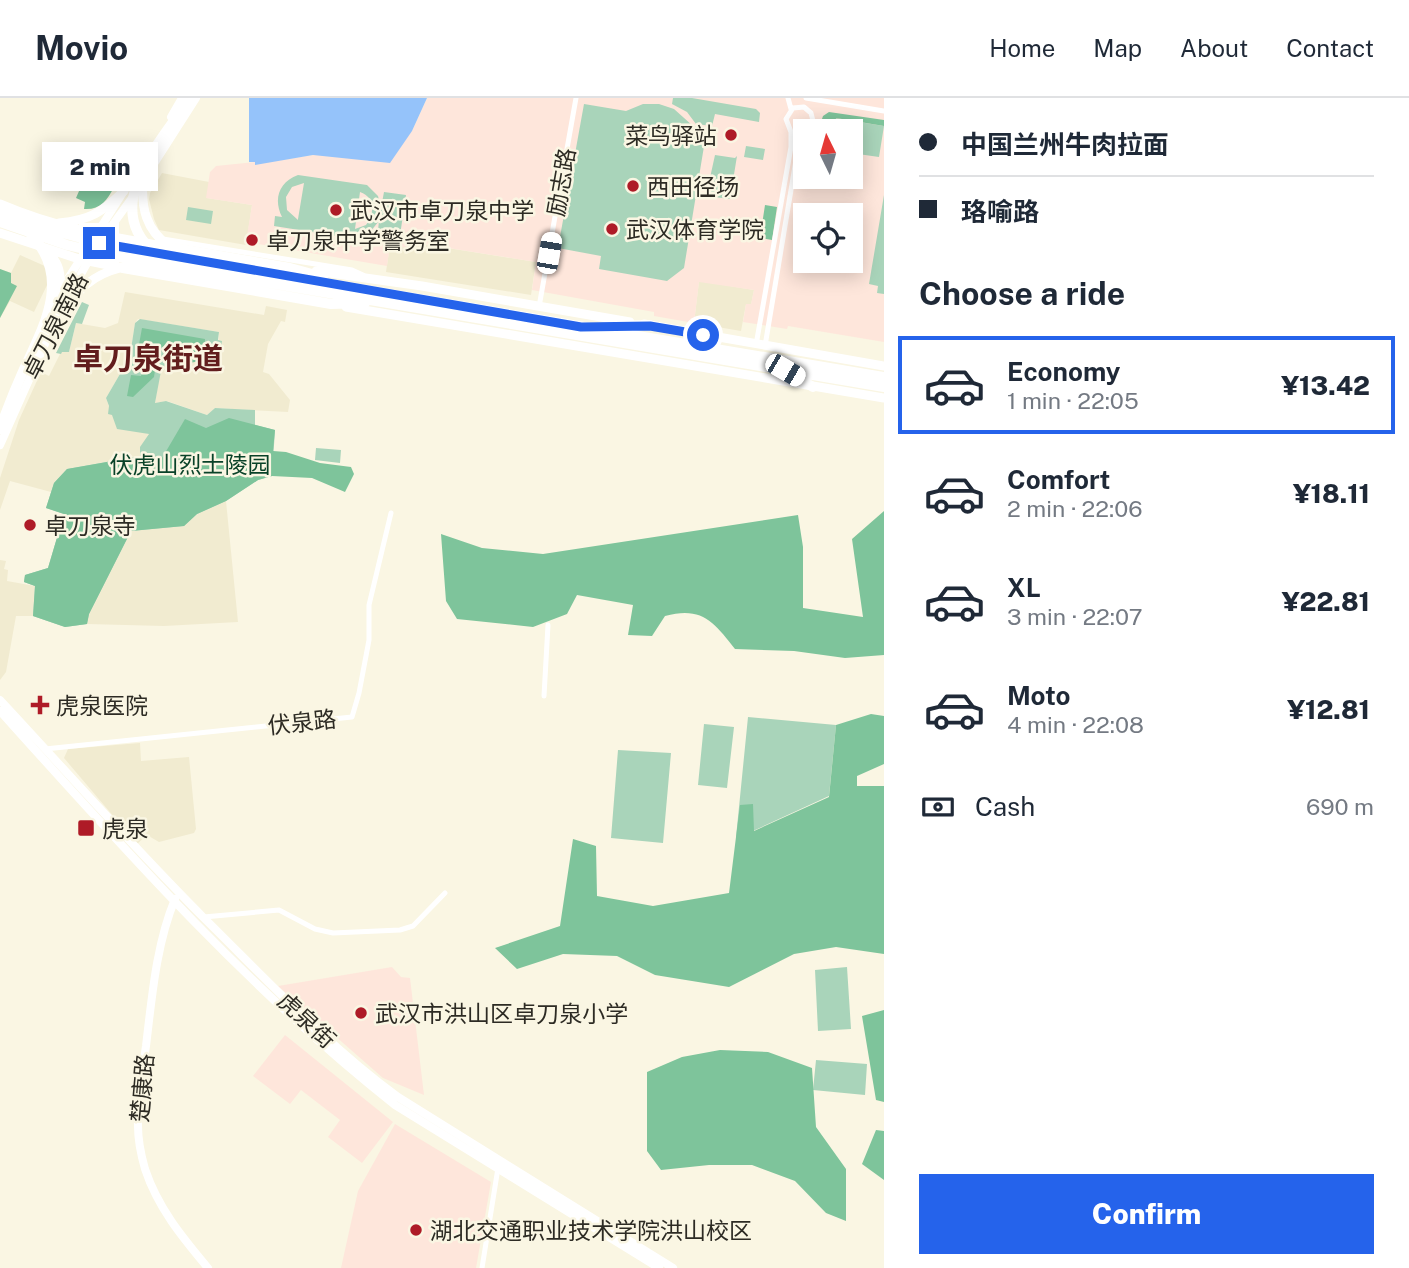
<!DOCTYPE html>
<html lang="en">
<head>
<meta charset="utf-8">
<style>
  body { margin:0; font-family:"Public Sans","Noto Sans SC",sans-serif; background:#f6f6f7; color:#1f2937; height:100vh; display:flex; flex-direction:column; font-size:26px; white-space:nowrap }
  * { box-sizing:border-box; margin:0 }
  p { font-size:23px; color:#747a83 }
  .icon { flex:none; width:38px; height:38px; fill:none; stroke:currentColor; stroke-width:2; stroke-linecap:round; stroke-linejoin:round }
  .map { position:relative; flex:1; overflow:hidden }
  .details { display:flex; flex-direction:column; background:#fff; width:525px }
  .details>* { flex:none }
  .banner { display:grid; align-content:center; height:154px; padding:0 35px; background:#fff }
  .needle { width:46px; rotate:355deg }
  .controls { position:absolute; left:793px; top:21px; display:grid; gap:14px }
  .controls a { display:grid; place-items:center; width:70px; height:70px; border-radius:0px; background:#fff; box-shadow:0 4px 18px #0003; font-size:35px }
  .end { position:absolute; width:32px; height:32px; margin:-16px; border:9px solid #2563eb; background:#fff; box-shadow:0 0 0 4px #fff }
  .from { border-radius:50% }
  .bubble { position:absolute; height:49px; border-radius:0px; background:#fff; box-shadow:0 4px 18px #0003; font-size:23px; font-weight:800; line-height:49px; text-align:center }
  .car { position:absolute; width:21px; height:42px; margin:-21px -10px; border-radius:9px; box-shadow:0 0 5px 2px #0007; background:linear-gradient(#fff 24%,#345 0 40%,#fff 0 76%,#345 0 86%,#fff 0) }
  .banner b { display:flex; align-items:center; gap:24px; height:66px; font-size:26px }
  .banner b+b { border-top:2px solid #e0e1e3 }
  .banner i { width:18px; height:18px; background:#1f2937 }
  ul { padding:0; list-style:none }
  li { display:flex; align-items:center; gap:21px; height:98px; margin:0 14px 10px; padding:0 21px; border:4px solid transparent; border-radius:0px }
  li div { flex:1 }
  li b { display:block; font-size:26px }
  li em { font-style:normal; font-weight:800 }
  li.current { border-color:#2563eb }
  li>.icon { width:63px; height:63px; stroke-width:1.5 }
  h2 { padding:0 35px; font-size:32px; line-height:84px }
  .pay { display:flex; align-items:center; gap:18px; height:77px; padding:0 35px; font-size:26px }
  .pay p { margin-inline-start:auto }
  .button { display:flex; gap:14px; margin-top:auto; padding:14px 35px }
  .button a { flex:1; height:80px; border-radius:0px; background:#2563eb; color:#fff; font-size:28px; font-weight:800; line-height:80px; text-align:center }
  header { display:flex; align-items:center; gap:42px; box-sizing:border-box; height:98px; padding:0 35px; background:#fff; border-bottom:2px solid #e0e1e3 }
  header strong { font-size:33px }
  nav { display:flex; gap:38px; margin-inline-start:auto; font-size:24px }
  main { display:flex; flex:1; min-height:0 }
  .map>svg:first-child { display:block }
</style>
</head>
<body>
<header>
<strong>Movio</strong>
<nav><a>Home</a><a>Map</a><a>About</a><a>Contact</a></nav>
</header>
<main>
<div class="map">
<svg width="884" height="1170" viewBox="0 0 884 1170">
  <rect width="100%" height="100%" fill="#faf6e3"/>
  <path fill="#f1ebd0" d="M162,75L209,84L207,100L252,107L246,147L159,132L154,121L149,101L150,95Z
    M416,145L536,164L531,197L386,174L390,147L415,151Z
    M20,157L47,169L49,183L34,214L10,203L0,220V171L11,175Z
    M699,183L754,192L751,207L746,206L741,233L694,225Z
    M125,194L264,217L266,208L287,212L285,224L281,223L268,246L263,274L269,276L290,302L288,314L215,310L207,317L167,303L155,305L160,273L182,265L218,261L219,234L138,221L135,225L131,251L128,250L124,269L106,300L112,317L150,337L141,358L67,371L54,385L51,394L10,383L0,412V380L19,322L41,274L49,278L61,254H69L76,225L105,230L118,225Z
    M226,403L238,524L164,528L87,526L89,516L131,433L184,428L197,416Z
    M0,462L6,463L4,471L8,472L7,483L35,488L33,518H16L6,574L0,582Z
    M140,645L141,663L189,659L196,731L194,735L159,744L147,737L137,746L64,660L68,651Z"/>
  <path fill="#fee6db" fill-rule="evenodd" d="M427,0H884V244L788,228L787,231L743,224L746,206H751L754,192L699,184L694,225L654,218V214L532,192L536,164L417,145L415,151L390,147L387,168L246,144L252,107L206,100L210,74L216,68L255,64L256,66L313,57L412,33ZM805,33H850V79H805ZM805,117H850V163H805Z
    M392,869L401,879L410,880L424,997L383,980L278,888Z
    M285,937L393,1024L362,1065L328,1039L340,1022L301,992L290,1006L253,978Z
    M395,1026L491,1084L476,1170H341L358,1093Z"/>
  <path fill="#a9d4ba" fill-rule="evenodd" d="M673,0H692L756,11L760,15L759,24L715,16L712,28L696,26L687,14L672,6Z
    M584,6L626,13L643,6H659L674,11L693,28L707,30L684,170L667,183L599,171L601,158L558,150Z
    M835,20L884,28L879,59L851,55L850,33H833Z
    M746,48L765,51L763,62L744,59Z
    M715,57L735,60L737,58L730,101L706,98Z
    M298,77L367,87L378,98L381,110L384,94L406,97L399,144L377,141L379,123L370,134L368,143L274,128L275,118L282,119C273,101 279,84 298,77ZM304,85L298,121V122L287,112L286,99L292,89ZM360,94C375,99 375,116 366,127L355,131Z
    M884,97V196L877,195L878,188L869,186Z
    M188,109L213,113L211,126L186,122Z
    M82,204L89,207L82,226L76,225L69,254H62L61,256L56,255Z
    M140,221L219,234L218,242L222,243L219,261L182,265L161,273L155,305L166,303L207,317L215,310L255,312V327L275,332L272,378L258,382L226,403L197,416L184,428L131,433L89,516L87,526L65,529L33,518L35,488L24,484L25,477L48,470L64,416L46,410L54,385L67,371L140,358V349L149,336L117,331L112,317L108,316L109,308L106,300L124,269L127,250L131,251L135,225Z
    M316,350L341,352L340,365L315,362Z
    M748,619L836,627L829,698L753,733L736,739Z
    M704,626L734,629L727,690L698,687Z
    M618,652L671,655L663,745L611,740Z
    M847,869L851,931L818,933L815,872Z
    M816,962L867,966L865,997L813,992Z"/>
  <path fill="#7ec49b" d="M829,14L884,22V28L836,20L833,33H818L823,18Z
    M86,77L114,89C107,103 100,112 84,111L85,104L76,100Z
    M765,107L777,109L772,142L760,140Z
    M0,171L11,175V185L17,188L0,220Z
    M142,230L205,241L204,262L171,269L173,257L169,256V251L149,247L147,252L154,254L152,265L136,263Z
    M143,270L155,272L154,279L133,299L127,298L131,277L141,278Z
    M229,320L275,332L273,353L286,354L320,365L351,369L354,376L345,394L312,380L272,378L258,382L226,403L197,416L184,428L131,433L89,516L87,526L65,529L33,518L35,488L24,484L25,477L48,470L64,416L46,410L54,385L67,371L141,358L158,367L185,321L206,330Z
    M884,413V557L845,560L794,553L735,551C714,524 702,508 665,518L652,538L628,537L633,507L577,497L567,516L533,529L457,521L446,503L441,436L482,450L543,456L798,417L803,449V510L863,519L852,441Z
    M871,616L884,618V666L857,678V688H884V856L836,849L794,856L729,889L655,877L617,858L563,856L517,871L495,850L560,828L573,741L596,748L597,798L653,808L729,795L740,707L753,706L754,733L829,699L836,627Z
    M884,912V1004L876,1002L862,918Z
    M720,952L768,954L812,970L816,1029L846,1071V1123L826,1115L795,1083L752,1067H709L661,1072L647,1053V974L682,959Z
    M876,1032L884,1033V1082L862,1066Z"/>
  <path fill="#95c3fa" d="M249,0H427L412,33L390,65L313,57L255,67V64H249Z"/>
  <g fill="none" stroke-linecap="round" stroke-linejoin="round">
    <path stroke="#fff" stroke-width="5" d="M788,0L791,11
      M806,0L884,13
      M163,141L352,172L363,177
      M539,209L576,0
      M756,247L791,49V34L786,21L793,10L804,9L811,15L813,23L806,33
      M765,248L798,50L805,34
      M544,598L548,527
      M45,651L352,619L359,595L369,542V507L391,415
      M204,819L279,812L315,831L333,835L400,832L413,828L445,795
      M482,1170L498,1070"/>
    <path stroke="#fff" stroke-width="8" d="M171,19L182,0
      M141,86L196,0
      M103,140L134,97
      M60,193L140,68
      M0,347L57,219L90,160
      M0,602C68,675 133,749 203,819C267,882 326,946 398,999L673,1170
      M0,613C124,751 249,892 395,1007L659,1170
      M175,801C156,847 152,899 146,948C142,975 137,1002 138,1028C138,1043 141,1057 145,1071C158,1110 182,1139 208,1170"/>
    <path stroke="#fff" stroke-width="9" d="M143,83C141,110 146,132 169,148
      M0,106C58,131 112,139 174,150
      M59,125C91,122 102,114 124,93
      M0,135L79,161L123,170
      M45,152C60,164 62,177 59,195
      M316,173L422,188L630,224
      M346,209L884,300
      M57,219C77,195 88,178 120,170
      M644,226L884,268"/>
    <path stroke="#fff" stroke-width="10" d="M0,115C106,154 220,167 331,186C515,218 700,248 884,279
      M0,124L67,147L127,161L884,289
      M174,150L290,170L323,179
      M154,154C99,108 162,42 190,0
      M123,170L331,206L365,205
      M608,228L650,227
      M790,275L813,289
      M0,331C7,311 15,291 24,271C44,228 72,179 31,137"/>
  </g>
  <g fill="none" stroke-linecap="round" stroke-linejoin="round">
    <path stroke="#2563eb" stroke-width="9" d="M99,145L581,229L650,228L703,237"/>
  </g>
  <g fill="#ae1b27" stroke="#faf6e3" stroke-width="2.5">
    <circle cx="731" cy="37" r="7"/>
    <circle cx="633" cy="88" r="7"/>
    <circle cx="336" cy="112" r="7"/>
    <circle cx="612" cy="131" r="7"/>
    <circle cx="252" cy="142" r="7"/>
    <circle cx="30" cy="427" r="7"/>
    <path d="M36.5 596.5h7v7h7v7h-7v7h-7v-7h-7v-7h7z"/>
    <rect x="77" y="721" width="18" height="18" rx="3.5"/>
    <circle cx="361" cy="915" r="7"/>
    <circle cx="416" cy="1132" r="7"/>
  </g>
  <g text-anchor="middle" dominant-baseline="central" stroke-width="5" stroke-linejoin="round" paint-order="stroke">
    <g font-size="23" fill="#2d2b24" stroke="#faf6e3" text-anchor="start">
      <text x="717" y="37" text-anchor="end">菜鸟驿站</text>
      <text x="647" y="88">西田径场</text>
      <text x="350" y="112">武汉市卓刀泉中学</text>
      <text x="626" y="131">武汉体育学院</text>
      <text x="266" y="142">卓刀泉中学警务室</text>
      <text x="44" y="427">卓刀泉寺</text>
      <text x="56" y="607">虎泉医院</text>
      <text x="102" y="730">虎泉</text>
      <text x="375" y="915">武汉市洪山区卓刀泉小学</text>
      <text x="430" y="1132">湖北交通职业技术学院洪山校区</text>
    </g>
    <g font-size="23" fill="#2d2b24" stroke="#faf6e3">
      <text transform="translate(561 84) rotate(-80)">励志路</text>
      <text transform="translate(55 228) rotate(-63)">卓刀泉南路</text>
      <text transform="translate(302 624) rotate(-6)">伏泉路</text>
      <text transform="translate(307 922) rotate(43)">虎泉街</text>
      <text transform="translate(142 990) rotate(-85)">楚康路</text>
    </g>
    <g font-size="23" fill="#094228" stroke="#faf6e3">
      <text x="190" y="366">伏虎山烈士陵园</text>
    </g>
    <g font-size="30" font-weight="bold" fill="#621d1d" stroke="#faf6e3">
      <text x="148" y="260">卓刀泉街道</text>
    </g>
  </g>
</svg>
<div class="controls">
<a><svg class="needle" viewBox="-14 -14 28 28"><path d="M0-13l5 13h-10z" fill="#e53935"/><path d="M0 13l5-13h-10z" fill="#747a83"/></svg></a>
<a><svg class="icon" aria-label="locate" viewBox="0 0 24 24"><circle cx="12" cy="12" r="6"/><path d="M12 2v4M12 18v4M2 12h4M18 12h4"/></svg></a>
</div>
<i class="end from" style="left:703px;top:237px"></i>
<i class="end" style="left:99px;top:145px"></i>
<div class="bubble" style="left:42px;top:44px;width:116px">2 min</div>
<i class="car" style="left:549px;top:155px;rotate:10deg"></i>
<i class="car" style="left:785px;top:272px;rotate:120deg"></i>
</div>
<section class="details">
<div class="banner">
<b><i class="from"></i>中国兰州牛肉拉面</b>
<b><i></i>珞喻路</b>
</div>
<h2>Choose a ride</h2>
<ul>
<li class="current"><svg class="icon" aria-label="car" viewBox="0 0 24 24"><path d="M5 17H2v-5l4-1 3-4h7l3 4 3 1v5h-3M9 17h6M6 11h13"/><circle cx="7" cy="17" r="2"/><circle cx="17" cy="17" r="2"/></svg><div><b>Economy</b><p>1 min · 22:05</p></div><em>¥13.42</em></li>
<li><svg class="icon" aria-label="car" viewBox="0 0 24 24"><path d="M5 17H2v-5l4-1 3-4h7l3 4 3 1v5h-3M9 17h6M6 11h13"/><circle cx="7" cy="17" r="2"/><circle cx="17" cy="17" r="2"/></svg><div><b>Comfort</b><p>2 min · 22:06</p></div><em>¥18.11</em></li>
<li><svg class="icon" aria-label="car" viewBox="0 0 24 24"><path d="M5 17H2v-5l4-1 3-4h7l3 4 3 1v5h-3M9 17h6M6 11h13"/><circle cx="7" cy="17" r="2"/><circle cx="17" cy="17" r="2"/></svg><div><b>XL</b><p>3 min · 22:07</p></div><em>¥22.81</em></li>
<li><svg class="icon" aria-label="car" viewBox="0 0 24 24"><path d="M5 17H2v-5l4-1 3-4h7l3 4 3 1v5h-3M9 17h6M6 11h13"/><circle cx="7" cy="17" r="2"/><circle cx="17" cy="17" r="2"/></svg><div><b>Moto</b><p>4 min · 22:08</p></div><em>¥12.81</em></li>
</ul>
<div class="pay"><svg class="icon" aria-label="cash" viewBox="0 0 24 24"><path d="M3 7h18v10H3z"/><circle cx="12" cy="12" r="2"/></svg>Cash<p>690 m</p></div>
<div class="button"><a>Confirm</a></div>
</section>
</main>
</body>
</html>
